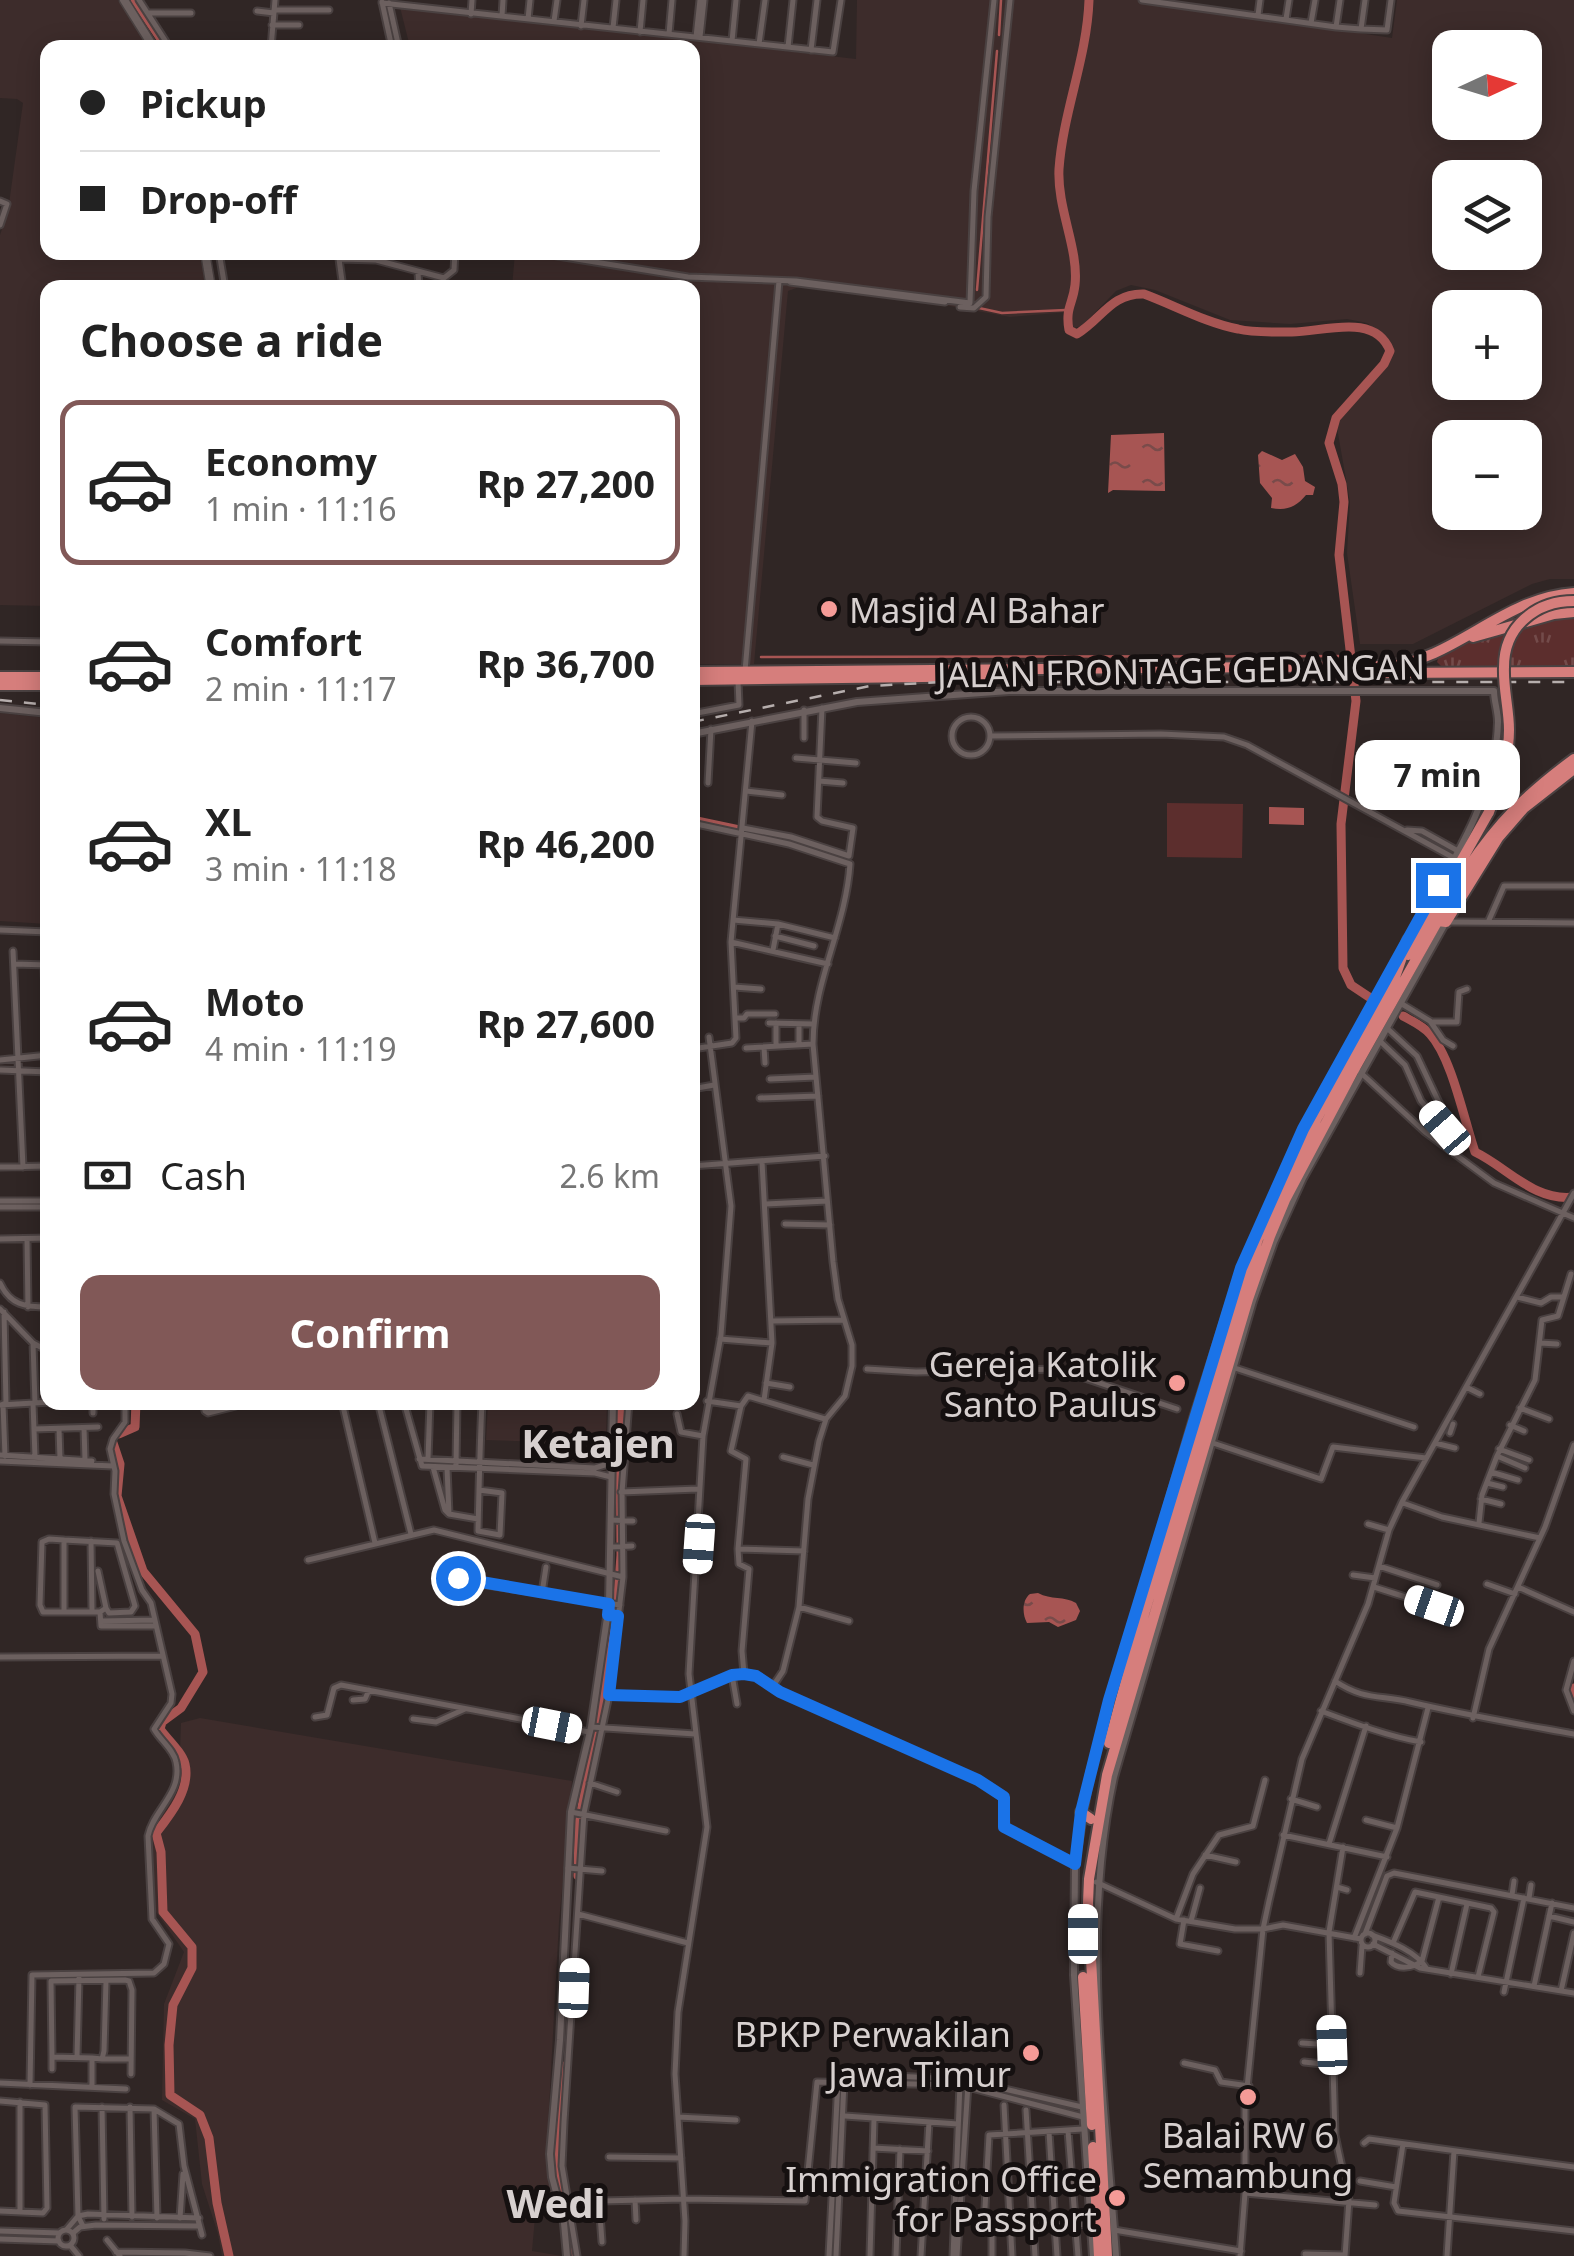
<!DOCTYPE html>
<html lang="en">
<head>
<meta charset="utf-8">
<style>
  body { margin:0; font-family:"Noto Sans",sans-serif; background:#f6f6f6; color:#222; height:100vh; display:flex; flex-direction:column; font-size:38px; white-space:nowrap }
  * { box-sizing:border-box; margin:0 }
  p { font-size:32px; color:#767676 }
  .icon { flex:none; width:55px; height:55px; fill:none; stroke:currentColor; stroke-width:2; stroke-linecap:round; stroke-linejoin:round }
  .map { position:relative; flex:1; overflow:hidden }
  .panel { position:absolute; left:40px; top:280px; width:660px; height:1130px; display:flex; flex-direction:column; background:#fff; border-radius:20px; box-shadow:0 5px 25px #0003 }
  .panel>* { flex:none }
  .top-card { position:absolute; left:40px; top:40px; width:660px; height:220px; border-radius:20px; box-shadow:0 5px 25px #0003; display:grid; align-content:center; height:220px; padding:0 40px; background:#fff }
  .needle { width:65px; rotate:86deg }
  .buttons { position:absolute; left:1432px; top:30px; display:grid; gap:20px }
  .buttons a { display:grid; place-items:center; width:110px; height:110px; border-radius:20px; background:#fff; box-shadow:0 5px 25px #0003; font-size:50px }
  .end { position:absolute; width:45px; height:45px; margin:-22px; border:12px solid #1a73e8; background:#fff; box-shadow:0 0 0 5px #fff }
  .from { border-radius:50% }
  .bubble { position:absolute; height:70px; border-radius:20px; background:#fff; box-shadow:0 5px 25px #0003; font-size:32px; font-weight:700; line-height:70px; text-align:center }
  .car { position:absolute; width:30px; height:60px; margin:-30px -15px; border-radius:12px; box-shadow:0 0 8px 2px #0007; background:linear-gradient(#fff 24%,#345 0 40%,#fff 0 76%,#345 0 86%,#fff 0) }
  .top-card b { display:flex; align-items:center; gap:35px; height:95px; font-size:38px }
  .top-card b+b { border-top:2px solid #e0e0e0 }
  .top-card i { width:25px; height:25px; background:#222 }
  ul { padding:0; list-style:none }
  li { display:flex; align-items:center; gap:30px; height:165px; margin:0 20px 15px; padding:0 20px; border:5px solid transparent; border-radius:20px }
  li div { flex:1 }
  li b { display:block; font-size:38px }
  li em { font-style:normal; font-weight:700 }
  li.selected { border-color:#815857 }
  li>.icon { width:90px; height:90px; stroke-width:1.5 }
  h2 { padding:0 40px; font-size:45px; line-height:120px }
  .pay { display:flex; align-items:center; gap:25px; height:110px; padding:0 40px; font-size:38px }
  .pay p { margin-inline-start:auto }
  .primary-button { display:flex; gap:20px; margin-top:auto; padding:20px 40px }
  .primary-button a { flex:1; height:115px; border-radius:20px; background:#815857; color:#fff; font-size:40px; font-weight:700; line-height:115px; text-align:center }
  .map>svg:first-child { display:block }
</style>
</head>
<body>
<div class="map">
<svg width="1574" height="2256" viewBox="0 0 1574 2256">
  <defs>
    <pattern id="grass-tufts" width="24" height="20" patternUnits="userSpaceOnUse" patternTransform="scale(2.5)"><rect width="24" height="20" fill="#5c2e2d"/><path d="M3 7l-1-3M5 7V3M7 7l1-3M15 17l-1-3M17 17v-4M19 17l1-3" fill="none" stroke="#734b4a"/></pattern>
    <pattern id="water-ripples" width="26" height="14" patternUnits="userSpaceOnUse" patternTransform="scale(2.5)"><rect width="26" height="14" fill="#a75553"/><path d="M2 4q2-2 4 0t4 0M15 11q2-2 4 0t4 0" fill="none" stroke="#794b4a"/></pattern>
  </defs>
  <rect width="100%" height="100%" fill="#302625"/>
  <path fill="#3d2c2b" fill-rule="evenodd" d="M0,0H118L148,47L48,48V252L199,253L207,287L48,288L47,606L0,605V235L8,211L23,103L17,99L0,98Z
    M857,0H1140L1392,38L1397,0H1574V579H1550L1532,584L1413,644H1360L1347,553L1350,502L1337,428L1343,412L1380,369L1389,351L1388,340L1367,323L1347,319L1290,324L1230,320L1155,290L1131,285L1116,291L1082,326L1069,329L1068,312L1010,317L912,299L799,287L788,291L754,664H693L700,585L692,582V288L512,287L515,253L692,252V48L410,47L400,7L856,59ZM1450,48H1525V122H1450ZM1450,178H1525V252H1450ZM1450,308H1525V382H1450ZM1450,438H1525V512H1450Z
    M0,713L47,718V924L0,921Z
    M488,1403H607L606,1444L486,1440Z
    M200,1718L572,1781L559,1922L546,2164L556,2217H535L532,2251L562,2256H222L218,2234L202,2184L195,2119L162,2100L164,2004L184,1952L152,1906L147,1832L179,1779L181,1723Z"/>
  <path fill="url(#grass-tufts)" d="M1574,603V669L1443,668L1437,662L1440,654L1531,614Z"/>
  <path fill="#5c2e2d" d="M1167,803L1243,804L1242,858L1167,857Z"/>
  <path fill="url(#water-ripples)" d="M1164,433L1165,491L1113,490L1108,493L1111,435Z
    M1262,451L1282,460L1295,454L1303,467L1305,481L1315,487L1313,495H1306C1296,507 1287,511 1271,508L1272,498L1260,483L1258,455Z
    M1269,807L1304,808V825L1269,824Z
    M1038,1593C1051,1600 1064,1596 1076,1603L1080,1611L1076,1620L1058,1627L1049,1622L1027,1623C1022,1614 1022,1600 1030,1594Z"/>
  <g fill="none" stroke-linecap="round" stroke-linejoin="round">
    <path stroke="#a75553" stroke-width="2.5" d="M999,35L1001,0
      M977,290L997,51
      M979,308L1002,313L1066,310
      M761,657L1351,656"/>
    <path stroke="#a75553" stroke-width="9" d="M135,0L167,48
      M1089,0C1087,58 1063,112 1059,169C1057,209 1079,249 1075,285C1073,304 1065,308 1069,330L1077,334C1102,319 1111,293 1144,294C1174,305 1206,323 1238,329C1254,333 1276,332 1292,332C1323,332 1375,312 1390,351L1384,364L1336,418L1329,443L1342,484L1344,502L1339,555L1356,701L1341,824L1343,968L1351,985L1369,997
      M692,820L801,843
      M1403,1016C1412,1021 1423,1026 1430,1034C1452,1058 1464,1120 1475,1152C1507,1167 1534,1202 1574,1197
      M119,1434L135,1427L136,1402
      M113,1443L120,1464L117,1496L143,1571L195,1634L203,1672L181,1708L162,1722L160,1729C167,1739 182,1752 185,1764C191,1789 170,1815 156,1833L161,1852L163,1912L192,1947V1968L173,2005L169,2045L170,2095L200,2115L209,2138L217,2203L229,2256
      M617,1610L621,1555L620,1402
      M1574,1688V1697
      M578,1876L579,1823L615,1630
      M565,2066L558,2165L571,2256"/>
    <g stroke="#4a4141" stroke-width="9">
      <path id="minor" d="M139,0L170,48
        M1142,0L1336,27L1340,0
        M1365,0L1361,29L1387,30L1391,0
        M382,2L392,48
        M382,3L833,52L841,0
        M389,3L399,48
        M274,10H329
        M257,11L274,13
        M148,13H191
        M471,14L472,0
        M1258,15L1260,0
        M502,16L503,0
        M528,19L530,0
        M1286,19L1289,0
        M554,21L557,0
        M1311,23L1315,0
        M272,25H299
        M581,26L584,0
        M1336,27L1361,29
        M613,28L616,0
        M640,32L643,0
        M669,34L672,0
        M696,37L700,0
        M700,37L704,0
        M732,41L736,0
        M759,44L765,0
        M788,47L793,0
        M271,48L275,0
        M811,50L817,0
        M0,201L7,204L0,225
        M219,252L225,288
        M338,252L343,288
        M533,252L688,277L796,281L970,303L974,191L994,0
        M340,259L376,260L444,278L454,270L455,252
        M418,272L419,288
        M790,282L945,302
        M960,307L974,308L986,297L988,217L1010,0
        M0,641L48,642
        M745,671L779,281
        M804,710V738
        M692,714L739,705L738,681
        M952 736a19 19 0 1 1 38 0a19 19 0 1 1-38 0Z
        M990,736L1161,734L1224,737L1247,745L1454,858
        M796,758L856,763
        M819,781L843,783
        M708,783L711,729
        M746,791L782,795
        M692,823L789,844L850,864C846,926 813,982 813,1044L833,1262L838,1299L852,1345V1366L845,1396L826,1419L819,1441L808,1499L799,1607L783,1671L773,1686
        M743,828L791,837L849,856L853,828L822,821L817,817L822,708
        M1407,830L1422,831L1458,851
        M733,920L778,924
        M1489,920L1504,886H1574
        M1447,922L1574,923
        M0,930L48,932
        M775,936L814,946
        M731,942L828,964
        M773,950L778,924L835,938
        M13,951L23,1167
        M14,964L48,965
        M44,965L47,1055
        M734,987L761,989
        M1402,1004L1430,1021L1443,1040L1453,1046
        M736,1018H744L747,1014H775
        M1433,1022H1457L1459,992L1467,989
        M769,1023L813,1024
        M776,1023V1045
        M1388,1029L1417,1056L1451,1128
        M1381,1042L1405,1065L1421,1101L1445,1128H1451
        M799,1045V1024
        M764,1047L765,1063
        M746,1048L813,1044
        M692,1049L732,1043L736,1038L731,942L752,721
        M0,1060L48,1055
        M0,1070L48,1072
        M1360,1072L1425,1132L1494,1183L1574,1218
        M770,1079L816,1077
        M692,1089L714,1085
        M760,1098L818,1096
        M762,1162L772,1343L764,1400
        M692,1166L825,1156
        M0,1167L48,1166
        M0,1201H48
        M766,1204L827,1201
        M0,1207H48
        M785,1224L830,1225
        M0,1239L48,1238
        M27,1239L28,1307
        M0,1283C10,1305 25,1307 48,1307
        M1517,1297L1541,1303L1551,1297H1562
        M0,1309L33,1343L48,1351
        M4,1312L6,1404
        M772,1321L843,1320
        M720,1339L772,1343
        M33,1343L35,1403
        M1540,1343L1557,1344
        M1235,1368L1414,1427
        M867,1369L916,1372L1058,1369L1177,1409
        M766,1383L790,1387
        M1466,1387L1480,1394
        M707,1401L741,1406
        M93,1402V1413
        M204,1402L205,1411L208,1413L252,1402
        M342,1402L375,1543
        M378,1402L411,1534
        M404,1402L422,1466L595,1473L611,1477
        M33,1403L35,1457
        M3,1404L5,1456
        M0,1405L51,1402
        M1520,1408L1549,1419
        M677,1414L681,1432L703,1436
        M1510,1425L1524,1431
        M84,1428L85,1460
        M34,1429L98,1427
        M59,1429L60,1459
        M1450,1433L1453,1424
        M1213,1443L1321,1479L1333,1447L1426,1458
        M1435,1443L1455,1448
        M1499,1449L1529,1460
        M0,1455L92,1461
        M1497,1456L1525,1468
        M783,1457L813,1465
        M419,1459L595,1468L611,1463
        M428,1459L430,1402
        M0,1461L113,1466
        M456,1465L457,1402
        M433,1467L445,1510L449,1514
        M447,1468L449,1514
        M1491,1472L1518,1480
        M1487,1483L1503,1487
        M479,1490L502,1493L500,1535L478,1531C479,1488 480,1445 482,1402
        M621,1492L698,1489
        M1481,1499L1501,1504
        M1403,1503L1442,1517L1540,1538
        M449,1514L478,1519
        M611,1520L633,1521
        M1479,1523L1482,1495L1497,1456L1535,1380L1542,1320L1558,1316L1571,1274
        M1368,1524L1389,1530
        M91,1541L92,1611
        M612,1547L632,1546
        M738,1549L804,1551
        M308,1560L434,1530L623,1577
        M449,1565L455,1575L467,1582L620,1605
        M1379,1566L1437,1585
        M98,1571L106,1608L100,1612L101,1626H156
        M1353,1575L1375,1578
        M1487,1584L1515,1594
        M1374,1587L1434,1606
        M1518,1587L1574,1612
        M542,1593L546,1567
        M799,1607L849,1621
        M64,1612H43L40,1605L42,1542L49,1539L64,1540
        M100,1612H64V1540L117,1543L135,1606L131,1612L109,1613L106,1608
        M101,1621L155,1620
        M0,1657L163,1656
        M1574,1661L1566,1690L1574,1711
        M744,1674L742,1651L749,1569L739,1564L738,1549L746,1459L731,1451L741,1406L748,1396L825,1419
        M732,1675L737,1704
        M1335,1681C1363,1700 1380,1695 1410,1702C1465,1715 1519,1724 1574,1734
        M609,1695L680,1697L732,1675L744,1674L756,1676L780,1691L978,1780L1005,1799L1006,1829L1075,1864
        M353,1700L365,1699L369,1690
        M1321,1711C1353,1723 1387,1736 1421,1742
        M315,1717L327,1715L334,1688L341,1685L589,1732
        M1473,1718L1489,1649L1545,1527L1574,1445
        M413,1719L436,1722L465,1709
        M591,1727L695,1734
        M590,1783L617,1792
        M1291,1799L1317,1807
        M571,1812L666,1831
        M1366,1820L1397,1828
        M1283,1835L1387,1857
        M1329,1844L1366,1726
        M1343,1847L1329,1932L1335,2135L1349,2200L1345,2256
        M1205,1855L1236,1862
        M568,1868L602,1871
        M1096,1882L1176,1919L1235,1929H1263L1283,1925L1361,1939
        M1337,1887L1347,1890
        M1512,1895L1514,1881
        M1529,1898L1531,1885
        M578,1914L688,1943
        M1549,1916L1574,1922
        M1176,1919L1193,1874L1219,1835L1253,1826L1265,1780
        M1184,1920L1180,1944L1218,1951
        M1191,1921L1200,1888
        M1361 1940a7 7 0 1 1 14 0a7 7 0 1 1-14 0Z
        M1365,1934L1387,1876L1394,1873L1574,1908
        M1372,1935C1391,1942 1416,1951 1427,1969
        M1354,1938L1397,1828L1428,1708
        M1393,1943L1415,1892L1491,1908L1494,1912L1478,1977
        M1373,1944L1420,1968L1574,1993
        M1392,1953L1391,1962C1398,1970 1413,1968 1422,1961L1439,1897
        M1360,1973L1362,1946
        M1451,1974L1467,1904
        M1534,1986L1552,1903
        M1561,1991L1574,1933
        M1504,1992L1524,1898
        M1302,2043L1332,2045
        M52,2057L51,1981L125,1980L129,1981L132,1990L131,2074
        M77,2057L79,1978
        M92,2058L102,2059L104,2051L106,1981
        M102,2059H131
        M1304,2062L1332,2065
        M1184,2063L1215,2070L1221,2082L1249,2086
        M52,2069V2057L92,2058V2087
        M838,2080L840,2075L845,2074L961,2079L1082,2107
        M0,2083L126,2089
        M30,2085L32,1975L154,1973L164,1964L169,1944L152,1919L148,1836C153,1810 183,1793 176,1762C174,1750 160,1740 154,1729L171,1703L172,1694L151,1603L142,1590L124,1541L114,1494L115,1471L110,1449L113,1439L125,1422V1402
        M0,2101L45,2105L47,2208L43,2213L0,2211
        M1004,2105L1012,2256
        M102,2107L104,2219
        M130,2107L132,2217
        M154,2109L157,2218
        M1026,2110L1035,2256
        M845,2116L958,2124
        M678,2117L736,2120
        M1083,2129L989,2135L984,2226L992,2230L1091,2224
        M1068,2131L1078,2256
        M1049,2132L1057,2256
        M1364,2143L1369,2139L1574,2167
        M1403,2144L1394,2203L1398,2211L1574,2231
        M873,2148L928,2151
        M609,2157L681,2158
        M1322,2173L1343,2174
        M1360,2181L1396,2187
        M1245,2193L1375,2205
        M635,2200L636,2220
        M599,2201L602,2242
        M560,2202L683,2199L805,2201L817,2082L960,2085L1083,2117
        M20,2212V2102
        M180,2218L183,2174
        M83,2226L78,2216L75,2107L154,2109L179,2124L184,2166L202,2235
        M67,2229L78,2216L88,2214L199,2218
        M58 2238a8 8 0 1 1 16 0a8 8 0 1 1-16 0Z
        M992,2230V2256
        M1114,2230L1241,2251
        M0,2231L59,2233
        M73,2233L80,2227L96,2225L199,2226
        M0,2239L59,2241
        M107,2240L120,2256
        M70,2245L79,2256
        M116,2252L185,2253L210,2256
        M1305,2254L1345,2255
        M577,2256L562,2166L564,2122L584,1813L609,1695L623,1577L622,1492L629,1402
        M684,2256L685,2221L675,2074L678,2012L707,1827L689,1674L703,1436L721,1335L731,1206L709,1037
        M829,2256L838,2080
        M836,2256L844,2082
        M870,2256L874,2119
        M896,2256L900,2149
        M921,2256L929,2122
        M953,2256L960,2084
        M957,2256L968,2084
        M1240,2256L1245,2193V2108L1263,1929L1269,1901L1302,1759L1368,1604L1389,1530L1402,1502L1574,1193
        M1447,2256L1454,2151"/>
    </g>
    <g stroke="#4a4141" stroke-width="10">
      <path id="tertiary" d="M0,708L48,713
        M692,734L857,702L1009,691H1494C1494,701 1498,711 1498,722C1496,802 1446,872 1408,940
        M608,1615L619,1616
        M567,2256L564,2223L552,2177L550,2154L560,2040L571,1812L591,1727L609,1604L613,1402
        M1093,2256L1074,1975L1075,1864L1090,1773L1194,1415L1241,1268L1303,1129L1397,959
        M1116,2256C1105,2098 1080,1933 1114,1777L1253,1301L1274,1242L1303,1178L1446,922"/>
    </g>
    <g stroke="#4a4141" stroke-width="11">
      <path id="secondary" d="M124,0L154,48
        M205,252L211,288"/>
    </g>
    <g stroke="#4a4141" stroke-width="14">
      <path id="trunk" d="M1473,637L1554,614L1574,612
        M692,672L1387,666C1456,660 1501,598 1574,593
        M1375,673L1574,672
        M0,677H48
        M692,680L1003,676
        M0,685H48
        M1438,921L1446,922L1498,838L1524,808L1574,769
        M1408,955L1489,812
        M1109,1743L1145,1611L1258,1239L1317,1118L1395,977L1408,940
        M1081,1812L1091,1819
        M1083,1977L1092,2125
        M1093,2147L1099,2256
        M1107,2256L1088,1903L1089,1879L1107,1775L1248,1299L1270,1236L1285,1200L1355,1068L1467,869C1499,821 1528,793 1574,759"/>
    </g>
    <use href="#minor" stroke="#6c605f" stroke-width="5"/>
    <use href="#tertiary" stroke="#6c605f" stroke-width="6"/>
    <use href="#secondary" stroke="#6c605f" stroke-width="8"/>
    <use href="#trunk" stroke="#d67e7c" stroke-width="10"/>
    <path stroke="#b6aead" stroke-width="2.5" stroke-dasharray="12 12" stroke-linecap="butt" d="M0,700L48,705
      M692,722L870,686L941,682H1574"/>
    <g stroke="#4a4141" stroke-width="14" stroke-linecap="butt">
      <path id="trunk-bridge" d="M1489,812C1499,786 1509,759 1509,730C1509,709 1503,688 1504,667C1504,627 1535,601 1574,601"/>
    </g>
    <use href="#trunk-bridge" stroke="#d67e7c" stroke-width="10"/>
  </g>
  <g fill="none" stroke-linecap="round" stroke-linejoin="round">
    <path stroke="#1a73e8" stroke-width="12" d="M458,1578L609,1604L608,1615L618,1616L609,1695L680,1697L732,1675L744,1674L756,1676L780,1692L978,1780L1004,1797V1827L1075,1864L1081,1812L1109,1700L1241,1268L1303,1129L1438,885"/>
  </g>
  <g fill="#f59b97" stroke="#151010" stroke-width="4">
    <circle cx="829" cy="609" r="10"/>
    <circle cx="1177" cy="1383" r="10"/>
    <circle cx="1031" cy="2053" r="10"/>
    <circle cx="1248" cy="2097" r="10"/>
    <circle cx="1117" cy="2198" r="10"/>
  </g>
  <g text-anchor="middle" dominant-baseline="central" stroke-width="10" stroke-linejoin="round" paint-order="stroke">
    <g font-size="35" fill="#d7d0cf" stroke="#151010" text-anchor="end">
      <text x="849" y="609" text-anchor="start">Masjid Al Bahar</text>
      <text x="1157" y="1363">Gereja Katolik<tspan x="1157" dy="40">Santo Paulus</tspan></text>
      <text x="1011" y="2033">BPKP Perwakilan<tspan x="1011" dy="40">Jawa Timur</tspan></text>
      <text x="1248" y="2134" text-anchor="middle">Balai RW 6<tspan x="1248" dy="40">Semambung</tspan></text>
      <text x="1097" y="2178">Immigration Office<tspan x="1097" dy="40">for Passport</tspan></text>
    </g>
    <g font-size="35" fill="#d7d0cf" stroke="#151010">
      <text transform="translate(1181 670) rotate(-1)">JALAN FRONTAGE GEDANGAN</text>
    </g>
    <g font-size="40" font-weight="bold" fill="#d7d0cf" stroke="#151010">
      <text x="598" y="1442">Ketajen</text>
      <text x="556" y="2202">Wedi</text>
    </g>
  </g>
</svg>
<div class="buttons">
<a><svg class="needle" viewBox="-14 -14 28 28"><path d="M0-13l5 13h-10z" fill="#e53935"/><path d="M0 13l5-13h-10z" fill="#767676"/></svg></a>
<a><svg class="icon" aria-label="layers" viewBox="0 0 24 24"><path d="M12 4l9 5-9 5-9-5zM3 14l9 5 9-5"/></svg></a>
<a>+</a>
<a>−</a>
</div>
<i class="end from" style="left:458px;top:1578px"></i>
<i class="end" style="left:1438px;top:885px"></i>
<div class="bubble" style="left:1355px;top:740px;width:165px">7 min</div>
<i class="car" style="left:1445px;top:1128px;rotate:319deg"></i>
<i class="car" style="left:699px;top:1544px;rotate:184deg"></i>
<i class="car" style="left:1434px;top:1606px;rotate:289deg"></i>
<i class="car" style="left:552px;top:1725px;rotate:101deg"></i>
<i class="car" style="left:1083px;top:1934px;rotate:0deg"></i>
<i class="car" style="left:574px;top:1988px;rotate:2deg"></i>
<i class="car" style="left:1332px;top:2045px;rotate:358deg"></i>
<div class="top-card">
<b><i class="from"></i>Pickup</b>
<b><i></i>Drop-off</b>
</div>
<section class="panel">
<h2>Choose a ride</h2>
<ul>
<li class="selected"><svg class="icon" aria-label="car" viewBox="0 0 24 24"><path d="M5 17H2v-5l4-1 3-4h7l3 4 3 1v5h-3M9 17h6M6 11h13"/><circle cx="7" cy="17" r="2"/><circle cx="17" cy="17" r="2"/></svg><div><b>Economy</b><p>1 min · 11:16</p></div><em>Rp 27,200</em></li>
<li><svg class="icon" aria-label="car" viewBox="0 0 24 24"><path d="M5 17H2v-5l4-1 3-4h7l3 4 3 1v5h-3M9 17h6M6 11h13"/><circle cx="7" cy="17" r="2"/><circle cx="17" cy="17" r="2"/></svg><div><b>Comfort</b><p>2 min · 11:17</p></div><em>Rp 36,700</em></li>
<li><svg class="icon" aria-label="car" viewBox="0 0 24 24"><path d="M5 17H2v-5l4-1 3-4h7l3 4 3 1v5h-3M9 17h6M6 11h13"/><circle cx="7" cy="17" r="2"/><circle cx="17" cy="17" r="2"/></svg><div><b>XL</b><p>3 min · 11:18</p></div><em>Rp 46,200</em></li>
<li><svg class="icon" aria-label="car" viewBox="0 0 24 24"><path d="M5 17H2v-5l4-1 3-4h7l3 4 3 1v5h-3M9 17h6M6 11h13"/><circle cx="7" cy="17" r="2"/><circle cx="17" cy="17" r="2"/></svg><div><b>Moto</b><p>4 min · 11:19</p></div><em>Rp 27,600</em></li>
</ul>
<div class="pay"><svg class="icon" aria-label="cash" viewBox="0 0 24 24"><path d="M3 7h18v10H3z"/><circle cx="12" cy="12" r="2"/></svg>Cash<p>2.6 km</p></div>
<div class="primary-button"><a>Confirm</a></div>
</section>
</div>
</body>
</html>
